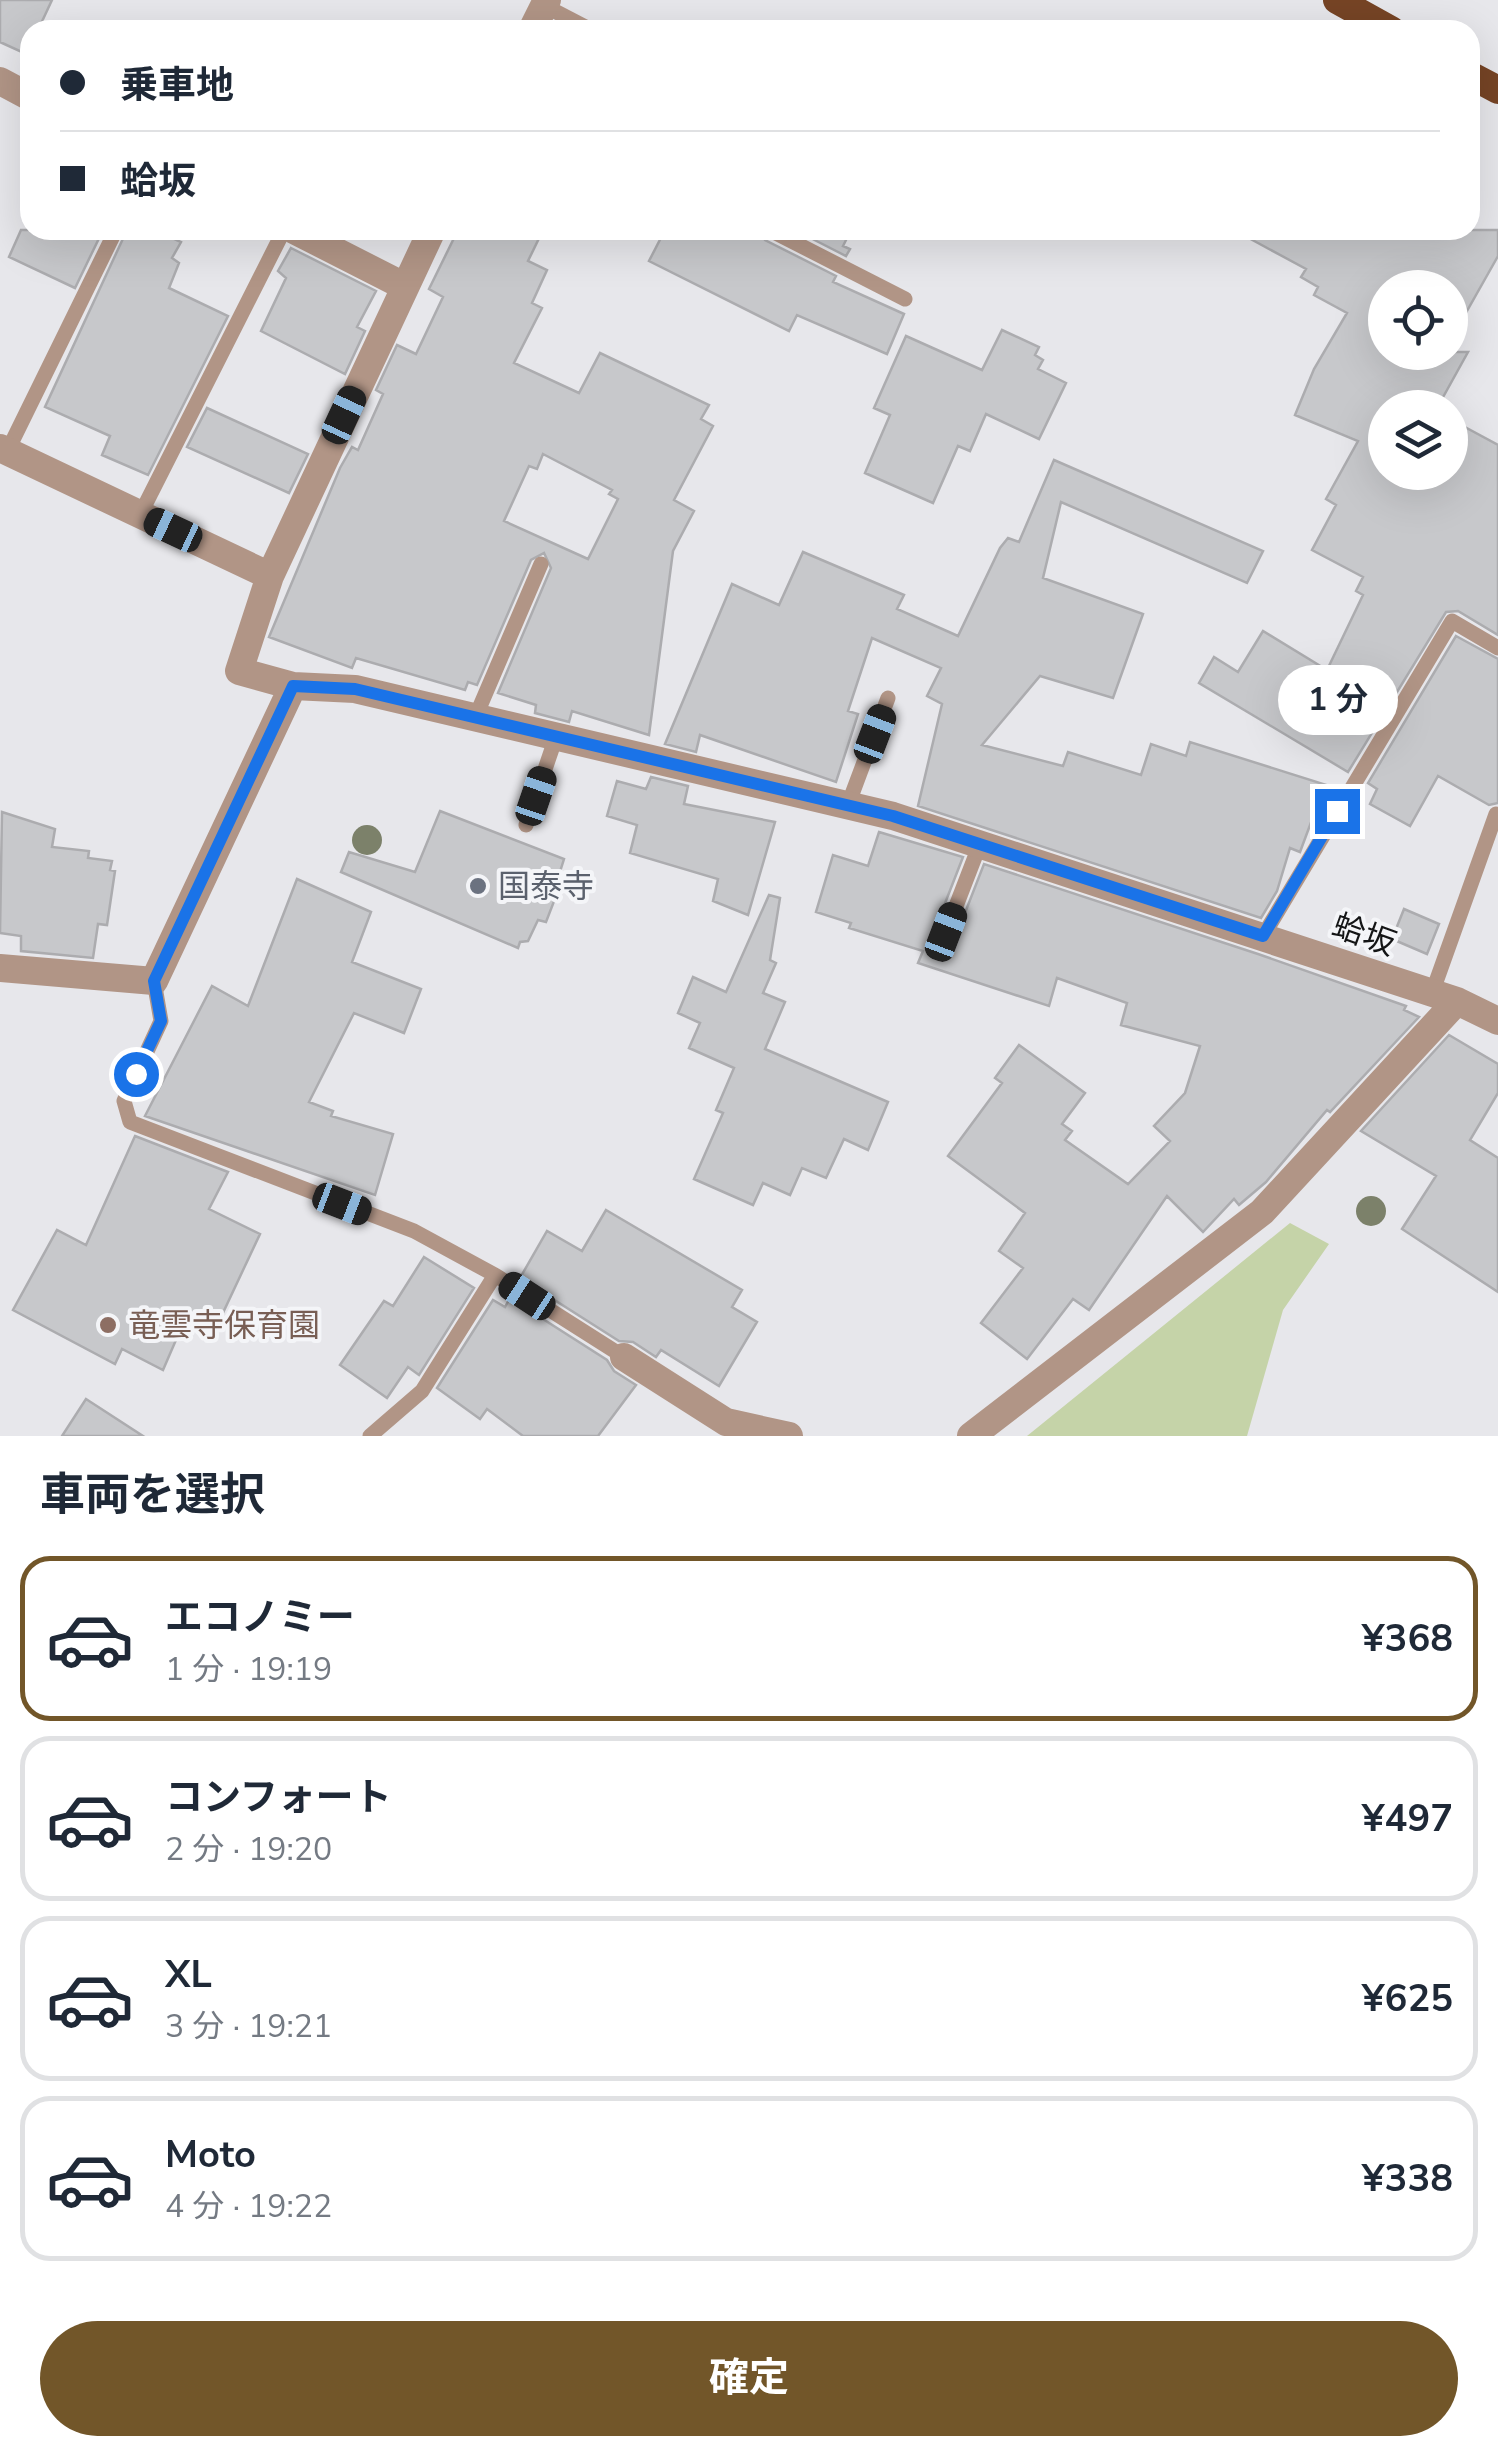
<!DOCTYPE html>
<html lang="ja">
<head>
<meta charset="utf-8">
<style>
  body { margin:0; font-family:"Nunito Sans","Noto Sans JP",sans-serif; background:#f6f6f7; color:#1f2937; height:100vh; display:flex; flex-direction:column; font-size:38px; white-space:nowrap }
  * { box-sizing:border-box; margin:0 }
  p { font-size:32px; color:#747a83 }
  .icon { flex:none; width:55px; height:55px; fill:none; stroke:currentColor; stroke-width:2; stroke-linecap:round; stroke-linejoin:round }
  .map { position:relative; height:1436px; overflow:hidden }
  .sheet { display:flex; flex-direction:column; background:#fff; flex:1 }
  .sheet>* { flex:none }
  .hud { position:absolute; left:20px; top:20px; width:1460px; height:220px; border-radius:30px; box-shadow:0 10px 40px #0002; display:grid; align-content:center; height:220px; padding:0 40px; background:#fff }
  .controls { position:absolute; left:1368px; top:270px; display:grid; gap:20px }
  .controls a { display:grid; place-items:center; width:100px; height:100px; border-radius:50%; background:#fff; box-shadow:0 10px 40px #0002; font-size:50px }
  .end { position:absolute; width:45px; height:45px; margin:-22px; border:12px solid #1a73e8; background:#fff; box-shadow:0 0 0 5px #fff }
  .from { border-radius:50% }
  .bubble { position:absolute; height:70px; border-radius:35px; background:#fff; box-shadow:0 10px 40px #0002; font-size:32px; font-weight:700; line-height:70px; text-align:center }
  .car { position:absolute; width:30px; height:60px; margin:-30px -15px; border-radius:12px; box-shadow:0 0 8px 2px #0007; background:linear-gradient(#222 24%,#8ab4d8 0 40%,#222 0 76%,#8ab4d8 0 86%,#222 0) }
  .hud b { display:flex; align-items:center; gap:35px; height:95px; font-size:38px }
  .hud b+b { border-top:2px solid #e0e1e3 }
  .hud i { width:25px; height:25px; background:#1f2937 }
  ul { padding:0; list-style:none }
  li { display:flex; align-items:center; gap:30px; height:165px; margin:0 20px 15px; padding:0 20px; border:5px solid #e0e1e3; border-radius:30px }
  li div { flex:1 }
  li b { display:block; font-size:38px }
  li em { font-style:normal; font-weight:700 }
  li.on { border-color:#725629 }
  li>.icon { width:90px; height:90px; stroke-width:1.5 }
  h2 { padding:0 40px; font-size:45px; line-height:120px }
  .button { display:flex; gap:20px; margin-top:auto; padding:20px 40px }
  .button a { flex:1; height:115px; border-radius:60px; background:#725629; color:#fff; font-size:40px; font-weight:700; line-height:115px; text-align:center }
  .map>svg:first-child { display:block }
</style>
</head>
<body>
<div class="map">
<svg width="1498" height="1436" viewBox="0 0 1498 1436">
  <rect width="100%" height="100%" fill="#e7e7eb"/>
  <path fill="#c5d3a8" d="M1290,1223L1329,1244L1283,1310L1247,1436H1027Z"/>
  <path fill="#c7c8cb" stroke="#acacaf" stroke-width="2.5" fill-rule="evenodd" d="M0,0H52L38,30H30L26,54L0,42Z
    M21,230H103L75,288L9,257Z
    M127,230H155L181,242L172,258L179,263L169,288L228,316L148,475L102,455L110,436L45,407Z
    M458,230H543L528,261L547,270L532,303L542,308L514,363L579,393L600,353L709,405L701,419L713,426L674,500L694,511L673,551L649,735L572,711L569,722L535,713L536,705L498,693L551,568L544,553L531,560L477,685L468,682L465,690L356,658L352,668L269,637L340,468L352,447L358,450L383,394L376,390L397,345L416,354L443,297L429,289ZM543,454L612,490L609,494L618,499L588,559L504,521L529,466L537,469Z
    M665,230H759L765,240L836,276L833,282L904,314L887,354L797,315L789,331L649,261Z
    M795,230H851L843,246L850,249L846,256Z
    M1234,230H1498V256L1450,341V288H1385V352H1468L1437,408H1385V472H1450V419L1498,445V635L1458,611L1446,612L1348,772L1199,683L1214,657L1238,672L1263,631L1327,670L1363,595L1356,591L1363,577L1312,550L1336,505L1326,499L1358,441L1295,415L1314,369L1347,313L1314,295L1318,287L1301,277L1306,269Z
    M291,248L376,291L357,327L365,331L345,374L261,331L286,278L278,271Z
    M1002,330L1039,347L1035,355L1043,360L1038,369L1066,383L1039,439L986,414L970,451L958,446L933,503L865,473L890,415L874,408L906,336L982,370Z
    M207,408L308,454L289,493L187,447Z
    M1054,460L1263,551L1247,583L1061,502L1043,578L1143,614L1113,698L1040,676L982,745L1063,766L1068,752L1141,775L1151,744L1186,756L1190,742L1336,788L1316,809L1300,852L1290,848L1277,891L1261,918L918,806L942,704L927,696L941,668L872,638L848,711L858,714L836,782L700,735L696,752L665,744L732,584L779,605L803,552L904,595L897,609L958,636L1000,548L1008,538L1019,542Z
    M1456,636L1498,659V803L1489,805L1438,776L1410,826L1370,804L1377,789L1368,783Z
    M651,777L688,786L684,804L775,822L748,915L713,901L718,879L630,853L637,825L607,816L617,781L646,789Z
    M440,811L564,859L559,875L563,878L546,922L538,920L528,941L520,942L518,948L341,872L349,852L415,872Z
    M2,812L55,829L52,847L89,851L88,858L112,861L110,870L115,871L107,925L98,924L93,958L21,951V936L0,933Z
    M879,832L963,857L935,929L943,943L956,936L984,864L1258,954L1406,1006L1404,1010L1419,1017L1330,1112L1327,1110L1266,1182L1239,1205L1234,1199L1203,1232L1167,1196L1089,1310L1073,1299L1027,1359L981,1323L1023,1268L999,1251L1025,1213L948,1156L1002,1083L995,1078L1019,1045L1085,1093L1062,1124L1072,1131L1065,1140L1128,1184L1170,1141L1154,1126L1185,1093L1200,1046L1121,1025L1127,1003L1057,978L1049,1006L918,963L923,951L849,928L851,923L816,912L833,855L868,866Z
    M297,879L371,912L352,962L421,989L404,1033L354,1013L309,1102L333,1111L331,1116L393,1134L375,1195L145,1116L212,986L248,1006Z
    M769,895L780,898L770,960L776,963L763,993L785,1002L765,1049L888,1102L868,1150L844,1139L826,1178L802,1168L790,1195L763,1183L753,1205L694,1179L723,1113L716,1110L734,1068L689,1048L700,1023L678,1013L693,977L726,992Z
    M1404,909L1439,924L1427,954L1392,939Z
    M1449,1035L1498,1064V1093L1470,1140L1498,1158V1292L1402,1229L1436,1176L1361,1131Z
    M135,1136L228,1172L209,1209L260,1234L221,1317L204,1309L192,1332L182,1326L163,1370L122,1349L115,1364L13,1310L57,1230L86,1245Z
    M606,1210L742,1290L732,1307L757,1322L719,1386L661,1350L656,1357L633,1342L619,1341L520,1278L547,1231L582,1251Z
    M424,1257L474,1288L419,1375L408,1367L387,1398L340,1365L384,1301L393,1306Z
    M510,1298L607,1360L614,1371L636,1385L598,1436H523L487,1409L480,1419L437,1388L493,1300L505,1307Z
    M86,1399L143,1436H62Z"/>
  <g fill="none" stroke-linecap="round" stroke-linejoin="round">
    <path stroke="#b19586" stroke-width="15" d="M545,6L591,30
      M770,230L905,299
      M7,452L116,230
      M140,515L284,230
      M475,718L541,564
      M848,805L888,698
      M526,825L556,737
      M946,932L980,844
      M1263,936L1452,621L1498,648
      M154,981L161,1021L124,1101L130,1122L414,1231L495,1275L624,1357
      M1431,996L1496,814
      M370,1436L422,1391L495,1275"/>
    <path stroke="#b19586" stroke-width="28" d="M532,30L547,0
      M0,81L30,97
      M294,230L404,286
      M432,230L270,576L239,671L293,686L355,689L893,816L1457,1001L1498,1021
      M0,448L270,576
      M0,968L154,981L293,686
      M624,1357L726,1422L789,1436
      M971,1436L1262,1212L1457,1001"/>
    <path stroke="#764425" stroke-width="28" d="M1337,0L1391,30
      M1470,75L1498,90"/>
  </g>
  <g fill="#7c816a">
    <circle cx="367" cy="840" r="15"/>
    <circle cx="1371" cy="1211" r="15"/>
  </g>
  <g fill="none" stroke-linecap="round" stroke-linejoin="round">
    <path stroke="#1a73e8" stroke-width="12" d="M136,1074L161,1021L154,981L293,686L355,689L893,816L1263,936L1337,811"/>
  </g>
  <circle fill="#6b7280" stroke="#f4f5f8" stroke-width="4" cx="478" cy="886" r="10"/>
  <circle fill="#8d6e63" stroke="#f4f5f8" stroke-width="4" cx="108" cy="1325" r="10"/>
  <g text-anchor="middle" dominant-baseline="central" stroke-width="8" stroke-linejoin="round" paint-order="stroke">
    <g font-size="32" fill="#5b616d" stroke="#f4f5f8" text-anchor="start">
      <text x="498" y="886">国泰寺</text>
    </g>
    <g font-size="32" fill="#141516" stroke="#f4f5f8">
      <text transform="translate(1364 935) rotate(20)">蛤坂</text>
    </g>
    <g font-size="32" fill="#785e54" stroke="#f4f5f8" text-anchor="start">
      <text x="128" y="1325">竜雲寺保育園</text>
    </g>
  </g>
</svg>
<div class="controls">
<a><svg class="icon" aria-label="locate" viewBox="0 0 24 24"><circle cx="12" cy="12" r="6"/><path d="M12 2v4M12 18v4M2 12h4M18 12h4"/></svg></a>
<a><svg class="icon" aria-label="layers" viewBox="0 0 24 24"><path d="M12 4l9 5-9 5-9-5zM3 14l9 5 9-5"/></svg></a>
</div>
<i class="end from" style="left:136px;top:1074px"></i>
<i class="end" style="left:1337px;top:811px"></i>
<div class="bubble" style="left:1278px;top:665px;width:120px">1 分</div>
<i class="car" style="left:344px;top:415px;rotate:25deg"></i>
<i class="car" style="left:173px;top:530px;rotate:295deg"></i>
<i class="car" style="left:875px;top:734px;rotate:21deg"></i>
<i class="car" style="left:536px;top:796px;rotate:19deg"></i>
<i class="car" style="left:946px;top:932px;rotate:21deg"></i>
<i class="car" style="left:342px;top:1204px;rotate:111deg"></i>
<i class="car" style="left:527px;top:1296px;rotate:303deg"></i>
<div class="hud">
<b><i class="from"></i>乗車地</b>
<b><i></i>蛤坂</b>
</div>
</div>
<section class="sheet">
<h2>車両を選択</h2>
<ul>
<li class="on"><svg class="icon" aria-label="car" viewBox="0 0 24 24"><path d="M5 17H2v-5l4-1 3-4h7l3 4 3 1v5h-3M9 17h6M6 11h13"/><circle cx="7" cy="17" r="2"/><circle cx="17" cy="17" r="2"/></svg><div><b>エコノミー</b><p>1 分 · 19:19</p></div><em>¥368</em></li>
<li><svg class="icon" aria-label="car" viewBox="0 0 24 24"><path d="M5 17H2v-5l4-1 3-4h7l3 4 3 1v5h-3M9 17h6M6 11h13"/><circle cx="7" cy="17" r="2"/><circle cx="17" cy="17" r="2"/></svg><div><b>コンフォート</b><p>2 分 · 19:20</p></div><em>¥497</em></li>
<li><svg class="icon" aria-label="car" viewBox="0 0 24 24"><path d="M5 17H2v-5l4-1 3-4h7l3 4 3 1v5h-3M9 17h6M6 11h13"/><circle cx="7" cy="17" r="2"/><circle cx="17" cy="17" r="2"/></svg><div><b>XL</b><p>3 分 · 19:21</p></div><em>¥625</em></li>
<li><svg class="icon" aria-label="car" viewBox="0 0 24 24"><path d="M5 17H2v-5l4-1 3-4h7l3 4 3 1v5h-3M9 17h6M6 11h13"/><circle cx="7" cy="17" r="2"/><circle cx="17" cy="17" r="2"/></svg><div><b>Moto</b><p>4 分 · 19:22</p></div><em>¥338</em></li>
</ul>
<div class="button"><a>確定</a></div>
</section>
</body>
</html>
